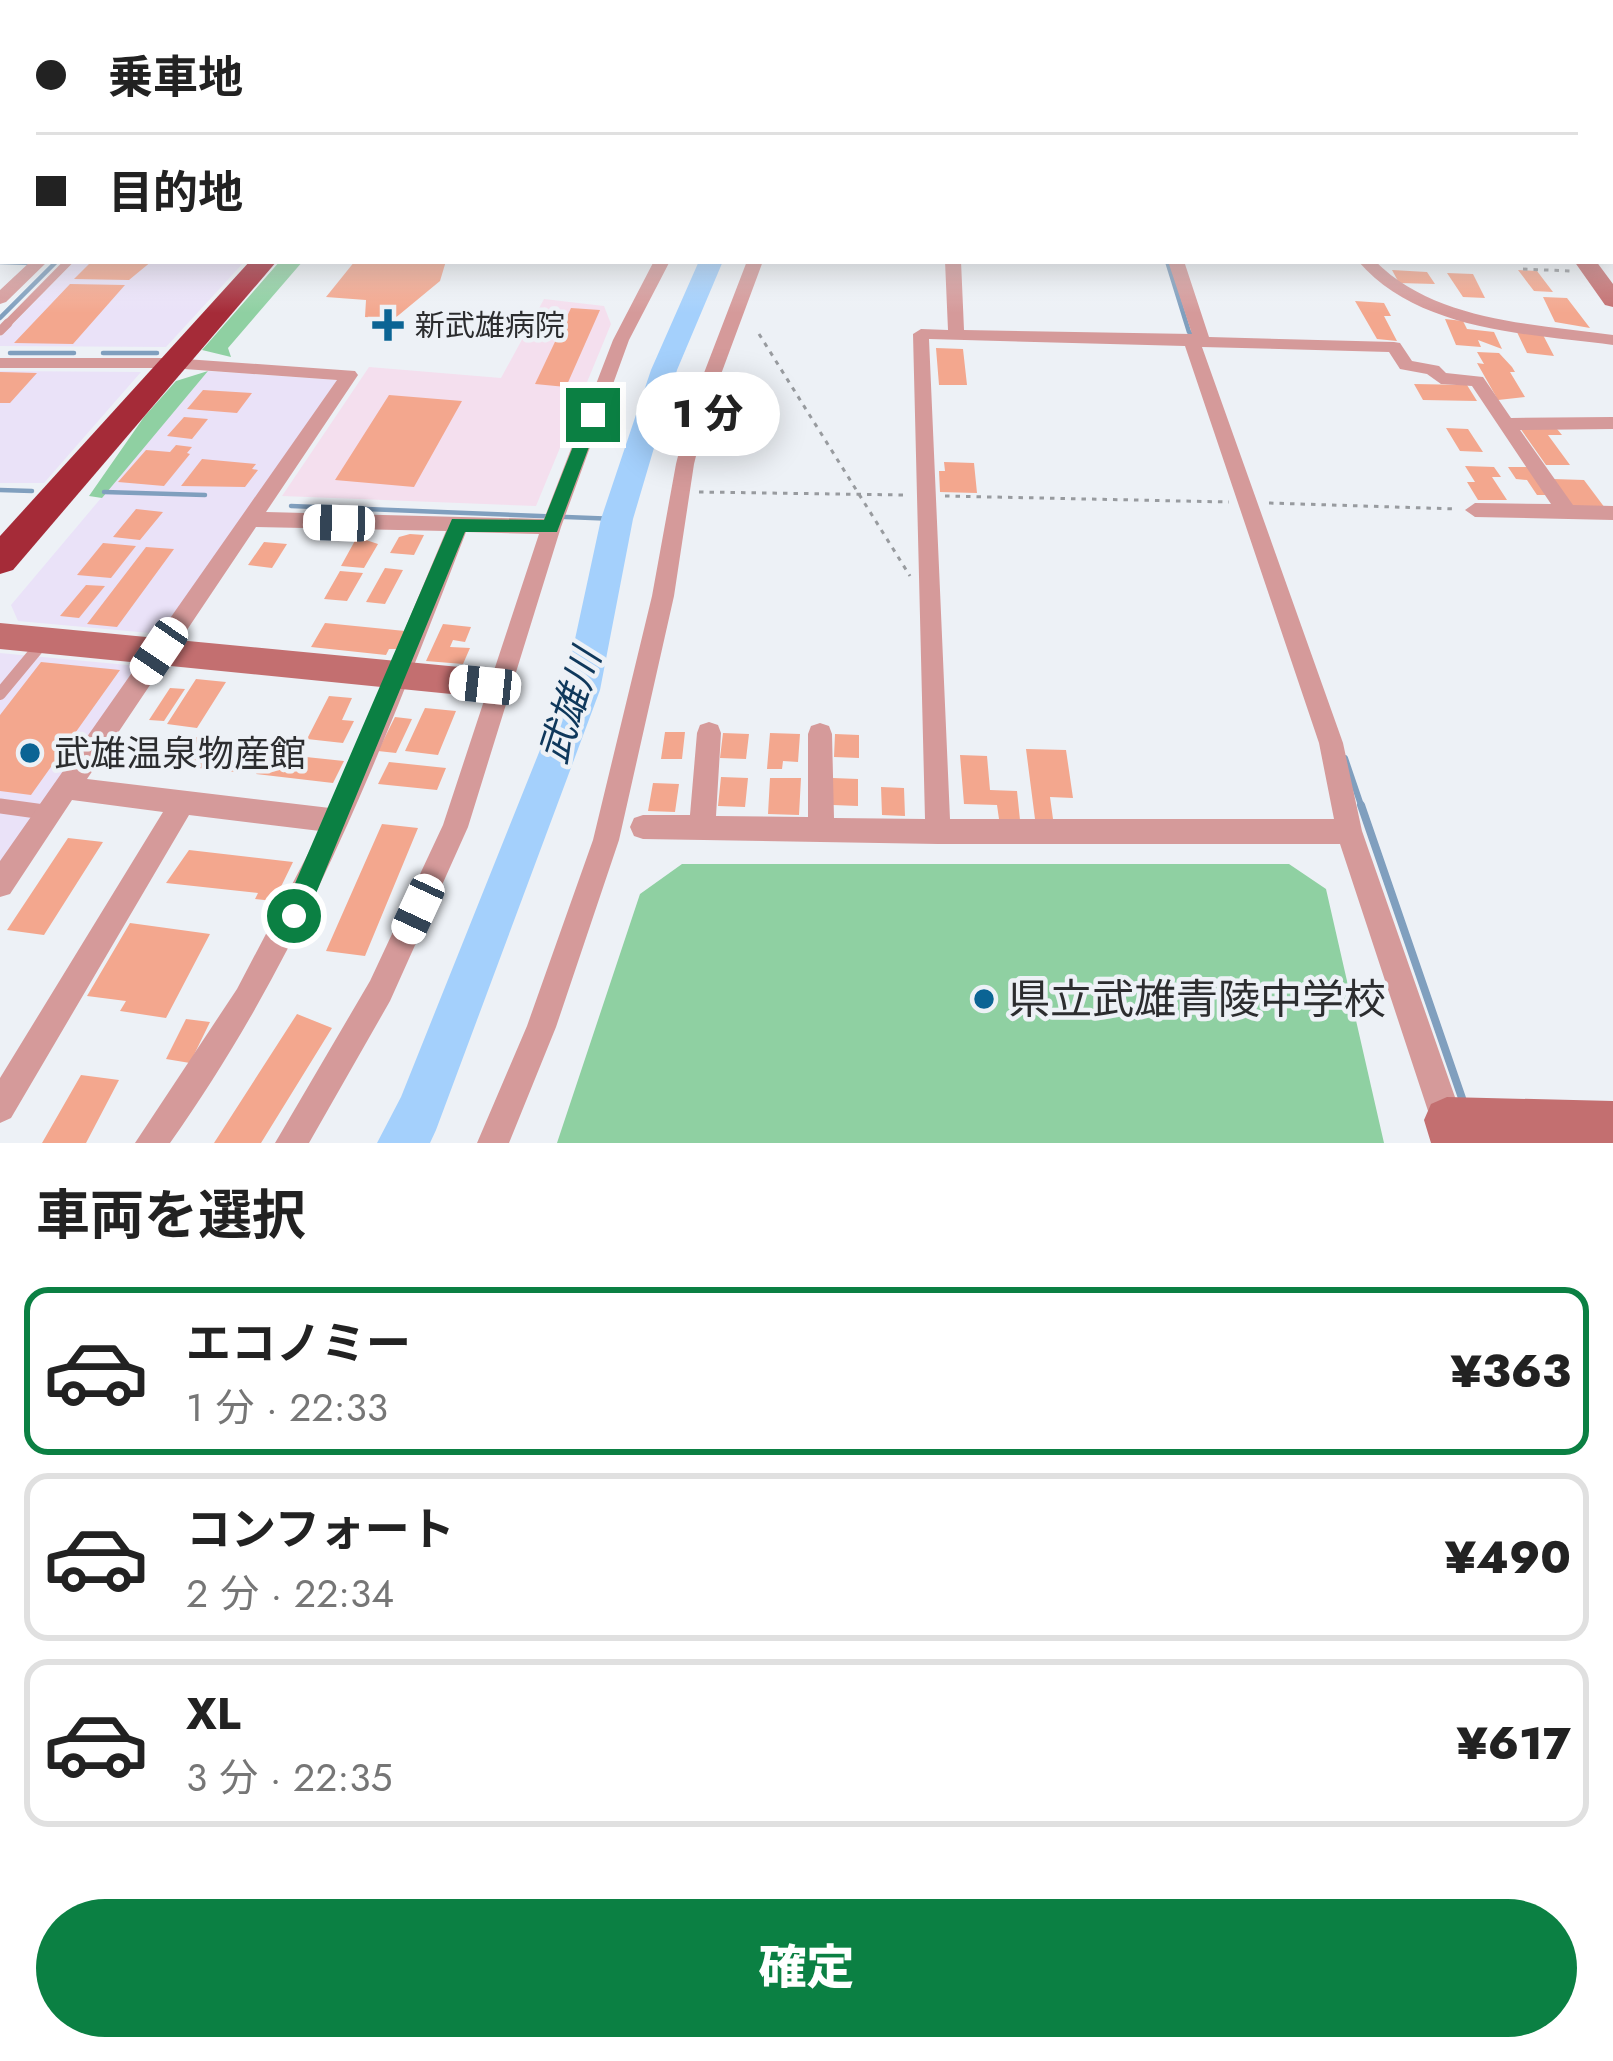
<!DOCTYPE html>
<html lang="ja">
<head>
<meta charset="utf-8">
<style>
  body { margin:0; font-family:Jost,"Noto Sans JP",sans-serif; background:#f6f6f6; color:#222; height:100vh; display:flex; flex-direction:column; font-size:45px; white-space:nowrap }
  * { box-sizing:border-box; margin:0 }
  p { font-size:39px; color:#767676 }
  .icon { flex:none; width:66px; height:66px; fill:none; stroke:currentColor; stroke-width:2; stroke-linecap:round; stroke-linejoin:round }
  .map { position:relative; height:1143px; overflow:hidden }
  .panel { display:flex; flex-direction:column; background:#fff; flex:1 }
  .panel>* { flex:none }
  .hud { position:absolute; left:0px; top:0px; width:1614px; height:264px; box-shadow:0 6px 30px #0003; display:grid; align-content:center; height:264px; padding:0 36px; background:#fff }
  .end { position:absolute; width:54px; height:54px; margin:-27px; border:15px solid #0b8043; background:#fff; box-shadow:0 0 0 6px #fff }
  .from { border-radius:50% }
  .bubble { position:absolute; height:84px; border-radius:42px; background:#fff; box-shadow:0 6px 30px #0003; font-size:39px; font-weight:800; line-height:84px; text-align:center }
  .car { position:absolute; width:36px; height:72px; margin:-36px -18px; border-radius:15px; box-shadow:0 0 9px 3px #0007; background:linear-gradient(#fff 24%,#345 0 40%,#fff 0 76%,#345 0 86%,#fff 0) }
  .hud b { display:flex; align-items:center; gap:42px; height:114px; font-size:45px }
  .hud b+b { border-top:3px solid #e0e0e0 }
  .hud i { width:30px; height:30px; background:#222 }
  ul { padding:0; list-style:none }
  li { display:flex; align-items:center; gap:36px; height:168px; margin:0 24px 18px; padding:0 12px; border:6px solid #e0e0e0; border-radius:24px }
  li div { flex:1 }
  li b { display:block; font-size:45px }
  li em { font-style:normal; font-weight:800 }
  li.current { border-color:#0b8043 }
  li>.icon { width:108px; height:108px; stroke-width:1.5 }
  h2 { padding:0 36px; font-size:54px; line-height:144px }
  .button { display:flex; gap:24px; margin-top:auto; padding:24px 36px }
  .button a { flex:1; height:138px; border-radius:72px; background:#0b8043; color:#fff; font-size:48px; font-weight:800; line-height:138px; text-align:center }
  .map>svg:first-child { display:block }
</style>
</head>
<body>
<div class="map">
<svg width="1613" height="1143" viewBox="0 0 1613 1143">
  <rect width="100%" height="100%" fill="#edf1f6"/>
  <path fill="#eae2f8" d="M75,261H245L166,347L0,346V337Z
    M0,371L141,372L44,483H0Z
    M208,371L337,380L161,634L18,621L11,605Z
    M0,653L138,666L0,866Z"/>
  <path fill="#f4dfee" d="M544,299L604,306L611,324L536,506L282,496L369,367L501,378Z"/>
  <path fill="#8fd0a2" d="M280,261H303L228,348L231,357L202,350Z
    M208,371L102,498L89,496L144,417L176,381Z
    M682,864H1289L1326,889L1384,1143H557L640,894Z"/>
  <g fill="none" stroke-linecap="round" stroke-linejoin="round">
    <path stroke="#809fbe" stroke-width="4.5" d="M1167,261L1189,332L1196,339
      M0,262L31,263
      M0,318L57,261
      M10,353H74
      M103,353H157
      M0,490L32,491
      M104,492L205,495
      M291,506L617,519"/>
    <path stroke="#809fbe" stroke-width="6" d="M1345,758L1362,808"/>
    <path stroke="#809fbe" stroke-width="8" d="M1361,805L1463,1101"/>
    <path fill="#a4d0fc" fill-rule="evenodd" d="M699,261H723L677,370L633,519L600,690L436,1130L430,1143H377L401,1097L564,690L601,519L651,370Z"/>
  </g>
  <path fill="#f3a78e" d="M92,261H152L129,280L74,279Z
    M355,261H446L440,281L394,319L365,317L366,300L326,297Z
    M1392,270L1427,272L1435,284L1399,283Z
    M1518,270L1537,271L1553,292L1534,291Z
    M1447,273L1473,274L1485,298L1463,297Z
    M70,284L125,285L73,344L14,343Z
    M1543,297L1567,298L1590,328L1555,322Z
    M1355,301L1384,303L1391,316H1384L1397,341L1377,339Z
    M571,308L600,310L566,387L535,384Z
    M1445,319L1463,321L1467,329L1494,332L1502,349L1478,340L1481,347L1456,345Z
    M1516,330L1542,333L1554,356L1527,353Z
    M936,348L963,349L967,385H939Z
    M1477,352L1499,353L1512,367L1515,372H1510L1525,397L1498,400L1477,363L1484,364Z
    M0,372L37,373L10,403H0Z
    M1414,384L1467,385L1477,401L1423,400Z
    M203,390L252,393L237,413L187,409Z
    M389,395L462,401L414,487L335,480Z
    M184,417L208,419L192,439L167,436Z
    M1446,428L1468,429L1483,452L1460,451Z
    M1520,428L1557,429L1562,435H1548L1570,465H1546Z
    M176,445L192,447L187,453L190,454L164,486L118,482L146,450L170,452Z
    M202,459L256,464L252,469L258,470L245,487L181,486Z
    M944,462L974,463L977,493L940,492L939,471H945Z
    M1465,466L1494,467L1501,477H1492L1507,500H1478L1467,482H1475Z
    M1508,467H1531L1549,495H1537L1527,480L1516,479Z
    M1553,479L1584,480L1605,508L1572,507Z
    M136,509L163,512L140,540L113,537Z
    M410,534L424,535L414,555L390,553L399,537Z
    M357,537L378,544L364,568L341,566Z
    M264,542L287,544L272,568L248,565Z
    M103,543L136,546L111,578L77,575Z
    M146,547L174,549L117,627L87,624Z
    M385,568L403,570L385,604L366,602Z
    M340,571L363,573L347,601L324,599Z
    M86,585L105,586L79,618L60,616Z
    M325,623L405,631L396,649H389L386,655L311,647Z
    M443,624L471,627L465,642L453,640L450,647L470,648L463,664L426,661Z
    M41,662L120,670L31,795L0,791V715Z
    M196,679L226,682L197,728L167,724Z
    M170,688L185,689L164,721L149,720Z
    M329,696L352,698L342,720L354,721L343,743L307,739Z
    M425,708L456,711L438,755L405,751Z
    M395,717L412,719L396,753L378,751Z
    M665,732H685L682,759H661Z
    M723,733L749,734L746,759L720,758Z
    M770,733L800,734L798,762L783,761L782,769H767Z
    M835,734L859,735V758L834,757Z
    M193,737L261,745L245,773L181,766Z
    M1026,749L1066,750L1073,798L1050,797L1053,819H1035Z
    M268,753L344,761L333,783L256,774Z
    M960,755L987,756L990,790L1017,791L1020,820L999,819L997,805L964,804Z
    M389,762L446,768L437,790L378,784Z
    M721,777L748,778L745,807L718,806Z
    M770,778H801L799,815L768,814Z
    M833,778L858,779V806L833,805Z
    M653,783L679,784L675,812L648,811Z
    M881,787L904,788L905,816L882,815Z
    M382,824L418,828L365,956L326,951Z
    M68,838L103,842L44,935L7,930Z
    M189,850L293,862L274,901L255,899L258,893L166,883Z
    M130,923L210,934L166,1018L120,1011L126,1001L87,996Z
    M297,1014L332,1028L261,1143H214Z
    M186,1019L210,1022L190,1063L166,1059Z
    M81,1075L119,1080L86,1143H42Z"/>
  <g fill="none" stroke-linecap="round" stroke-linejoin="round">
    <path stroke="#989b9f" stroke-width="3" stroke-dasharray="4.5 6" stroke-linecap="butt" d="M1523,269L1570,271
      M759,334L910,576
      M699,492L905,495
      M945,496L1229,502
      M1269,503L1457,509"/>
    <path stroke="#d59a9a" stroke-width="8" d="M5,326L69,261"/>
    <path stroke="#d59a9a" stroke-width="9" d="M0,331L8,323"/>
    <path stroke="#d59a9a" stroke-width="12" d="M0,694L44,641
      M0,806L18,808"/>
    <path stroke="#d59a9a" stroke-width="15" d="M0,806L44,812"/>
    <path fill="#d59a9a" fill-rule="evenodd" d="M1611,200H1613V208H1611Z
      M31,261H48L6,302L0,304V290Z
      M654,261H670L629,340L561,527L468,827L390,1001L309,1143H275L370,981L443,825L539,534L466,532C384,745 303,956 170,1143H135L237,989L320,831L189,815L11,1118L0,1123V1078L163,812L72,800L10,894L0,897V861L337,380L171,368H0V358H171L355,371L358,375L266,512L544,519L613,340ZM256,527L446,531L330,808L87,779Z
      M747,261H763L707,412L694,464L674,596L619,840L556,1027L509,1143H477L527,1026L593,840L652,596L676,464L689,412Z
      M945,261H961L964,330L1192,334L1168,261H1184L1209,337L1394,342L1400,343L1412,361L1439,366L1446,373L1483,377L1511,418L1613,417V429L1520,430L1573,505L1613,506V520L1475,517L1465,510L1475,503L1551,504L1472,386L1441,384L1427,374L1400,369L1389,352L1202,347L1343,743L1362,831L1463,1120L1458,1131L1447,1136L1436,1131L1431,1120L1340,844H938L643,839L634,836L630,827L634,818L643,815H690L697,733L700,725L709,722L718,725L721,733L716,816L808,817V734L811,726L820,723L829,726L832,734L834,818L925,819L913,334L921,329L948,330ZM929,339L1185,346L1319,743L1334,819H950Z
      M1358,261H1375C1435,321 1532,324 1613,335V345C1528,334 1418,331 1358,261Z"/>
    <path fill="#c36f70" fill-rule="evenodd" d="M1574,261H1596L1613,284V307L1605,305Z
      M0,623L501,671L513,675L518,685L513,695L501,699L0,649Z
      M1447,1097L1613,1101V1143H1431L1424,1120L1431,1104Z"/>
    <path fill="#a52b38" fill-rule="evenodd" d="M250,261H277L13,570L0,574V536Z"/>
  </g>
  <linearGradient id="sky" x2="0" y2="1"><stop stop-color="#8dbff0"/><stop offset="0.49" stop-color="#f7f9fb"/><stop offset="1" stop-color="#f7f9fb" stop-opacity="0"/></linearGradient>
  <rect width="1613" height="313" fill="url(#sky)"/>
  <path fill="#0b8043" d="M587,411L601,415L557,532H465L303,925L294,929L285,925L281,916L452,519L544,520Z"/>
  <g fill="#0b6494" stroke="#edf1f6" stroke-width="4.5">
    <path d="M382 307h12v12h12v12h-12v12h-12v-12h-12v-12h12z"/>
    <circle cx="30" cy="753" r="12"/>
    <circle cx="984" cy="999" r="12"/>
  </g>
  <g text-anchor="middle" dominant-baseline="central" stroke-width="9" stroke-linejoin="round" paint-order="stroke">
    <g font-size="30" fill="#2c2d2f" stroke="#edf1f6" text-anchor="start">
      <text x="415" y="325">新武雄病院</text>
    </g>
    <g font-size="36" fill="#2c2d2f" stroke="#edf1f6" text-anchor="start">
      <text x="54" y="753">武雄温泉物産館</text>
    </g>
    <g font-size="39" font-style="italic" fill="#0f385b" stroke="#edf1f6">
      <text transform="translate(570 706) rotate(-72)">武雄川</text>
    </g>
    <g font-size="42" fill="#2c2d2f" stroke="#edf1f6" text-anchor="start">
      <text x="1008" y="999">県立武雄青陵中学校</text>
    </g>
  </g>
</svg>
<i class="end from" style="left:294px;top:916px"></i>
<i class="end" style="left:593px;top:415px"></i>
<div class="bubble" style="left:636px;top:372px;width:144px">1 分</div>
<i class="car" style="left:339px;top:523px;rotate:272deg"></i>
<i class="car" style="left:159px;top:651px;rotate:214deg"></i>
<i class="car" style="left:485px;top:685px;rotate:276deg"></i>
<i class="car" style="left:418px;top:909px;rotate:205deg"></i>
<div class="hud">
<b><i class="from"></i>乗車地</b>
<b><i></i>目的地</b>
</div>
</div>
<section class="panel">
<h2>車両を選択</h2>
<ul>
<li class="current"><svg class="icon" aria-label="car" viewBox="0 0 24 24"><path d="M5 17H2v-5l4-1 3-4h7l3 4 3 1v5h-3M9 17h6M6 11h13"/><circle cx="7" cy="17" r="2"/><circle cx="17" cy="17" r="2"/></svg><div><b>エコノミー</b><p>1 分 · 22:33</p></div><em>¥363</em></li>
<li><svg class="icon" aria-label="car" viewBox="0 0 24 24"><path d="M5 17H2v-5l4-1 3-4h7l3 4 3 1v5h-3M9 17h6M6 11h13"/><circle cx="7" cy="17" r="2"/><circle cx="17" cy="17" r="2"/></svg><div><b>コンフォート</b><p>2 分 · 22:34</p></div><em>¥490</em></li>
<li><svg class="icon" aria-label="car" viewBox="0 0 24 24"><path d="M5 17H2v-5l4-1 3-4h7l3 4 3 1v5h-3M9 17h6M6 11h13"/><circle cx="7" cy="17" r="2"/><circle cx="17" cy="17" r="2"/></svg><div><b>XL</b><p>3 分 · 22:35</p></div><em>¥617</em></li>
</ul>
<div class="button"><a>確定</a></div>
</section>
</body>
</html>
